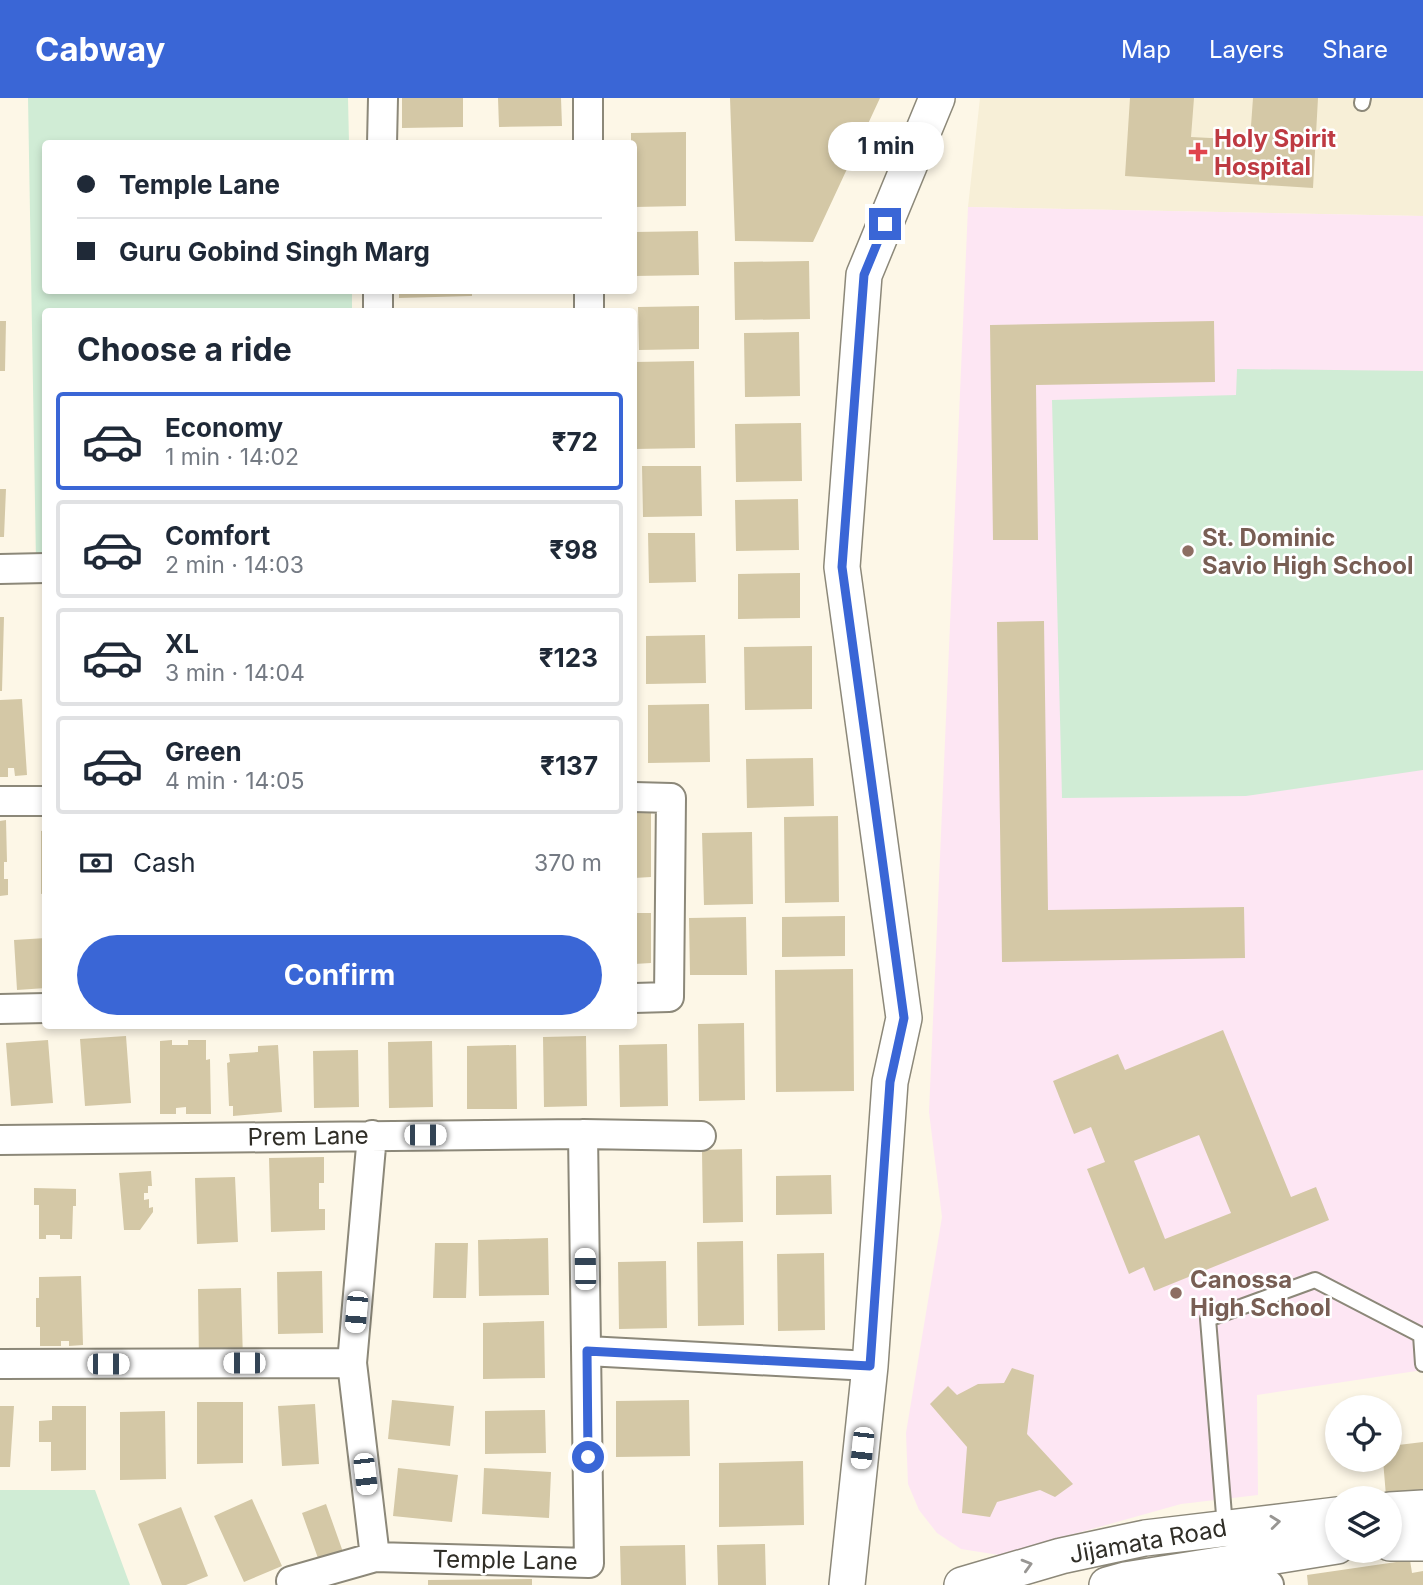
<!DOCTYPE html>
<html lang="en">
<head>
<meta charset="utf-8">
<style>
  body { margin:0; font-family:Inter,sans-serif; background:#f2f2f3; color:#1f2937; height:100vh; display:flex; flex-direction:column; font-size:26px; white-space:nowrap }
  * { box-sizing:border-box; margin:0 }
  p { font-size:23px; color:#747a83 }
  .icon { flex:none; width:38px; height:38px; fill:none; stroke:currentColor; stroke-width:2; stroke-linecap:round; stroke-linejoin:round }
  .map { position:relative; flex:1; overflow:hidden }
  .sheet { position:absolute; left:42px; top:210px; width:595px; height:721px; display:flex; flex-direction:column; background:#fff; border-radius:7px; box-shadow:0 4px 10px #0003 }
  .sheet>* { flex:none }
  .banner { position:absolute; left:42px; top:42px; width:595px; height:154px; border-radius:7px; box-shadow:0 4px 10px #0003; display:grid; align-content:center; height:154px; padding:0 35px; background:#fff }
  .controls { position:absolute; left:1325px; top:1297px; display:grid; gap:14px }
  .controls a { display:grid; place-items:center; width:77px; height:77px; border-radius:50%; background:#fff; box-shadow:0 4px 10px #0003; font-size:35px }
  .end { position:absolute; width:32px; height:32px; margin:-16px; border:9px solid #3a66d6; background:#fff; box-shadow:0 0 0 4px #fff }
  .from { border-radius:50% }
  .bubble { position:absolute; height:49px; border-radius:24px; background:#fff; box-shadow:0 4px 10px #0003; font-size:23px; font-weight:700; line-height:49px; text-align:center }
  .car { position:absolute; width:21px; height:42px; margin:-21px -10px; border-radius:9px; box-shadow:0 0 5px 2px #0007; background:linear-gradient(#fff 24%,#345 0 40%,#fff 0 76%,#345 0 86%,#fff 0) }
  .banner b { display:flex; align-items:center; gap:24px; height:66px; font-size:26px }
  .banner b+b { border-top:2px solid #e0e1e3 }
  .banner i { width:18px; height:18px; background:#1f2937 }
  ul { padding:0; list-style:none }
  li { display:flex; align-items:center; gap:21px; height:98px; margin:0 14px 10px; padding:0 21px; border:4px solid #e0e1e3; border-radius:7px }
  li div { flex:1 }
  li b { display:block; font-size:26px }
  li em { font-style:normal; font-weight:700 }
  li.selected { border-color:#3a66d6 }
  li>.icon { width:63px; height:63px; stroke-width:1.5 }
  h2 { padding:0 35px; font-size:32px; line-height:84px }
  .pay { display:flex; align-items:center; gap:18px; height:77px; padding:0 35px; font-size:26px }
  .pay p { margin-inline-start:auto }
  .button { display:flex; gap:14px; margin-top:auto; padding:14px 35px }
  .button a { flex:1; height:80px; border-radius:42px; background:#3a66d6; color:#fff; font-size:28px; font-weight:700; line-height:80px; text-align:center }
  header { display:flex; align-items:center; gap:42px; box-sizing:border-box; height:98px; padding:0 35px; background:#3a66d6; color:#fff }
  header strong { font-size:33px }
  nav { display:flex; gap:38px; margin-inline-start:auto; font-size:24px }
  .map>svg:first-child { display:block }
</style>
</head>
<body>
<header>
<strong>Cabway</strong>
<nav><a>Map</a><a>Layers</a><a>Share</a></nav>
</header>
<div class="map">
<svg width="1423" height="1487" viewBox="0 0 1423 1487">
  <rect width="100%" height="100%" fill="#fdf7e7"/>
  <path fill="#f7efd7" d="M980,0H1423V118L968,109Z"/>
  <path fill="#fde6f3" d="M968,109L1423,118V1272L1257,1297L1258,1397L1181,1406L999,1457L961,1451L937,1435L919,1412L908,1386L906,1335L942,1119L929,1014Z"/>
  <path fill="#d0ecd5" d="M28,0H348L349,45L46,46V192L352,193V213L46,214L45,462H36Z
    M1237,271L1423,273V672L1246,698L1062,700L1052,302L1236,297Z
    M0,1392H95L130,1487H0Z"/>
  <path fill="#d4c8a6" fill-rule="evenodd" d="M402,0H463V29L402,30Z
    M498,0H561L562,28L499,29Z
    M730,0H880L813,144L735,143Z
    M1130,0H1194L1191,39L1250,42L1253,0H1318L1313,90L1125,78Z
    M686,34V108L634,109V46H631V35Z
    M698,133L699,177L634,178V134Z
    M809,163L810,221L735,222L734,164Z
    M399,192H472V198L399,200Z
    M699,208V251L639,252L638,209Z
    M0,223H6L5,273H0Z
    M1214,223L1215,284L1036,287L1038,442H993L990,227Z
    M799,234L800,298L745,299L744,235Z
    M694,263L695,350L634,351V264Z
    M801,325L802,383L736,384L735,326Z
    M642,368H701L702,418L643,419Z
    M0,391H6L4,439H0Z
    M798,401L799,452L736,453L735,402Z
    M648,435H695L696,484L649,485Z
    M800,475V520L738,521V476Z
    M0,519H4L2,593H0Z
    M1044,523L1048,812L1244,809L1245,860L1002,864L997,524Z
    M705,537L706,585L646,586V538Z
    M812,548V611L745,612L744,549Z
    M22,601L27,677L15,678L14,670H8V679H0V602Z
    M709,606L710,664L648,665V607Z
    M813,660L814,708L747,710L746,661Z
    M634,713H651V779L634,780Z
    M838,718L839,804L785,805L784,719Z
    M6,722L7,764H4V781H8V797L0,798V723Z
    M46,732V795L41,796V733Z
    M752,734L753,806L704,807L702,735Z
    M634,815H651V865L634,866Z
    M845,818V858L782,859V819Z
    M746,819L747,877H690L689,820Z
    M46,840V890L17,892L14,842Z
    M853,871L854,993L776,994L775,872Z
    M744,925L745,1002L699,1003L698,926Z
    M1223,932L1291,1099L1316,1089L1329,1122L1154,1193L1144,1169L1129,1176L1087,1071L1105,1064L1091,1029L1074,1036L1053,983L1118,956L1125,972ZM1199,1037L1231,1115L1165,1141L1134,1063Z
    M126,938L131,1005L85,1008L80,941Z
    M586,938L587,1008L544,1009L543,939Z
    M48,942L53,1005L11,1008L6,945Z
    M172,942V947H188V942H206V962L210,961L211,1016H186V1009L176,1010V1016H160V943Z
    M432,943L433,1009L389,1010L388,944Z
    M667,946L668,1008L620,1009L619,947Z
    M278,947L282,1014L233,1018V1008H229L227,965L230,964L229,956L258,954V948Z
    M516,947L517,1011H467V948Z
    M358,952L359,1009L314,1010L313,953Z
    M742,1051L743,1124L703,1125L702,1052Z
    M324,1059V1085H319V1111H325V1132L271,1134L269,1060Z
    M151,1073L152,1088H148V1095H144V1102L149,1101V1110L153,1109V1114L140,1132H124L119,1075Z
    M831,1077L832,1116L776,1117V1078Z
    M235,1079L238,1144L197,1146L195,1080Z
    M34,1090L76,1091V1108H73L72,1141H60V1137H46V1141H39V1107H34Z
    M548,1140L549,1197L479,1198L478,1142Z
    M743,1143L744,1227L698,1228L697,1144Z
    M435,1145H468L466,1200H433Z
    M824,1155L825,1232L778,1233L777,1156Z
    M666,1163L667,1230L619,1231L618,1164Z
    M322,1173L323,1235L278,1236L277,1174Z
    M81,1178L83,1247L69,1248V1243H61V1248H40V1229H36V1200H39V1179Z
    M241,1190L243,1263L199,1264L198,1191Z
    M544,1223L545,1280L483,1281V1225Z
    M1012,1270L1034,1277L1027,1336L1073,1386L1055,1399L1040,1392L997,1404L990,1419L962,1415L967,1349L930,1306L948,1288L957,1297L978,1286L1004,1285Z
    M392,1302L454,1308L450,1348L388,1341Z
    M689,1302L690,1358L616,1359V1303Z
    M197,1304H243V1365L197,1366Z
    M315,1306L319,1366L282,1368L278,1308Z
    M0,1308H14L10,1369H0Z
    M52,1308H86V1372L51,1373V1344H39V1323L52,1322Z
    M545,1312L546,1355L485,1356V1313Z
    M165,1313L166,1381L120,1382V1314Z
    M1423,1344V1395L1386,1398L1383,1362H1390V1348Z
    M803,1363L804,1427L719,1429V1365Z
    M398,1370L458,1377L452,1424L393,1418Z
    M484,1370L551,1374L549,1420L482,1416Z
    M252,1401L282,1468L244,1484L214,1418Z
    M326,1406L343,1454L319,1463L302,1415Z
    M181,1409L208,1478L186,1487H162L138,1426Z
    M765,1446L766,1487H718L717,1447Z
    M685,1447L686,1487H621L620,1448Z
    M1410,1462L1412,1475L1423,1473V1487H1308L1307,1477Z
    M532,1481V1487H428V1482Z"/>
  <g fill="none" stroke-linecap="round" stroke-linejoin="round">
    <g stroke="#8c8879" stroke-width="18">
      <path id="service" d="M1362,5L1363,0
        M1225,1429L1208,1221L1315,1182L1421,1237L1423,1266"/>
    </g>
    <g stroke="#8c8879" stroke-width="32">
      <path id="minor" d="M588,0V46
        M382,46L383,0
        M589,192V214
        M378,214V192
        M0,471L46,470
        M634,699L671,700L669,899L634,900
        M0,703H46
        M0,911L46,910
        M372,1037L352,1265L375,1459
        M0,1042L583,1036L701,1038
        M587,1253L870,1268
        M0,1266L352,1265
        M1216,1481C1234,1476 1254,1475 1269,1487
        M291,1483L375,1459L589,1465L583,1036"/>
    </g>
    <g stroke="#8c8879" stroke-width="38">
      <path id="tertiary" d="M1390,1412L1423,1410
        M1390,1445H1423
        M847,1487L870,1268L890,984L904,920L842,469L864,177L937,0
        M962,1487L1061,1458L1145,1440L1337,1417
        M1107,1487L1125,1482L1337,1448"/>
    </g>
    <use href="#service" stroke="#fff" stroke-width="14"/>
    <use href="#minor" stroke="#fff" stroke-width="28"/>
    <use href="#tertiary" stroke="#fff" stroke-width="35"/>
  </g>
  <defs><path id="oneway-chevron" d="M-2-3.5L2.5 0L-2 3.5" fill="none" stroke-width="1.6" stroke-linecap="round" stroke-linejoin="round" transform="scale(1.75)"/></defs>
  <g stroke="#989693">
    <use href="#oneway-chevron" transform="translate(1275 1424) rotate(-6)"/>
    <use href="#oneway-chevron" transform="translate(1027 1467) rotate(-16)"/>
  </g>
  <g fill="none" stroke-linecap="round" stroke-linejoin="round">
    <path stroke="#3a66d6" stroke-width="9" d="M588,1359L587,1253L870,1268L890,984L904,920L842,469L864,177L885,126"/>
  </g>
  <path fill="#e0444e" stroke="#fff" stroke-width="2.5" d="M1194.5 43.5h7v7h7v7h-7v7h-7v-7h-7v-7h7z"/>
  <g fill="#8d6e63" stroke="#fff" stroke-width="2.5">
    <circle cx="1188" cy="453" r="7"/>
    <circle cx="1176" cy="1195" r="7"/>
  </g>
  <g text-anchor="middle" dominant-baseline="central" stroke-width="5" stroke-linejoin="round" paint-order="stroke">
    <g font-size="24" font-weight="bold" fill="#be3a42" stroke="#fff" text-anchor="start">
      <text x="1214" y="40">Holy Spirit<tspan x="1214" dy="28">Hospital</tspan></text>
    </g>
    <g font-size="24" font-weight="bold" fill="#785e54" stroke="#fff" text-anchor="start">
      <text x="1202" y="439">St. Dominic<tspan x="1202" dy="28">Savio High School</tspan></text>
      <text x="1190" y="1181">Canossa<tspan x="1190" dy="28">High School</tspan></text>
    </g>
    <g font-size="24" fill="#302e27" stroke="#fff">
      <text transform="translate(308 1038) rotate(-1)">Prem Lane</text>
      <text transform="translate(1148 1443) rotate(-10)">Jijamata Road</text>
      <text transform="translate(505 1462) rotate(1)">Temple Lane</text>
    </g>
  </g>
</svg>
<div class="controls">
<a><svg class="icon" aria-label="locate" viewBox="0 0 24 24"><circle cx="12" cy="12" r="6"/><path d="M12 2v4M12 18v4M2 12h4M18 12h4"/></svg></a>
<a><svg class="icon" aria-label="layers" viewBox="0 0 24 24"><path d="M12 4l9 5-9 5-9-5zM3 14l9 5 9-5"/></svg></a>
</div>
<i class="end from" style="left:588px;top:1359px"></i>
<i class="end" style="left:885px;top:126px"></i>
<div class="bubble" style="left:828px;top:24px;width:116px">1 min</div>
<i class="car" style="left:425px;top:1037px;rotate:90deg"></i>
<i class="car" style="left:585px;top:1171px;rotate:359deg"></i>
<i class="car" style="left:356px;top:1214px;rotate:185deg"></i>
<i class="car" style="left:244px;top:1265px;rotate:270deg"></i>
<i class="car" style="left:108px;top:1266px;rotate:90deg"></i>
<i class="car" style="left:862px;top:1350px;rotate:186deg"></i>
<i class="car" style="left:365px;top:1376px;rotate:173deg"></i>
<div class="banner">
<b><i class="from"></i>Temple Lane</b>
<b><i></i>Guru Gobind Singh Marg</b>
</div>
<section class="sheet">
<h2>Choose a ride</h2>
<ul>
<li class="selected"><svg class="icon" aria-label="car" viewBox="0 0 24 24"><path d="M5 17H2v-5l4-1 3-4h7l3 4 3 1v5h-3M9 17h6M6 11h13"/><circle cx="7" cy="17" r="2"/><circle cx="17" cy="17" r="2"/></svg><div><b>Economy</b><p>1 min · 14:02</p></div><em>₹72</em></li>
<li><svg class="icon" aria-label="car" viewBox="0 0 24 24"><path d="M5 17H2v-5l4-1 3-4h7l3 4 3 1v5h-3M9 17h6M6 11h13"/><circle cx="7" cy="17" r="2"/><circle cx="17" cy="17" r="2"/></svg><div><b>Comfort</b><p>2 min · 14:03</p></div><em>₹98</em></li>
<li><svg class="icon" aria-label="car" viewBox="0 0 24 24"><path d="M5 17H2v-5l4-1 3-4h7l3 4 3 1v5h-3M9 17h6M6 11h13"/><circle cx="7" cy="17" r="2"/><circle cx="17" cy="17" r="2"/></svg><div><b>XL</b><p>3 min · 14:04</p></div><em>₹123</em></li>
<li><svg class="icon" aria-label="car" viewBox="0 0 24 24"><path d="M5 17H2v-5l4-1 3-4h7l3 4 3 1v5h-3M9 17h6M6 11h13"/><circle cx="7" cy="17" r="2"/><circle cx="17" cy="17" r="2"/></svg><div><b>Green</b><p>4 min · 14:05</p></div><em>₹137</em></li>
</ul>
<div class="pay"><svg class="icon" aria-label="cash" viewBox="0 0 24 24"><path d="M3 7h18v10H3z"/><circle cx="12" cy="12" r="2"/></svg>Cash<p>370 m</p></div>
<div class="button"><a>Confirm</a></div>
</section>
</div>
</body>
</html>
